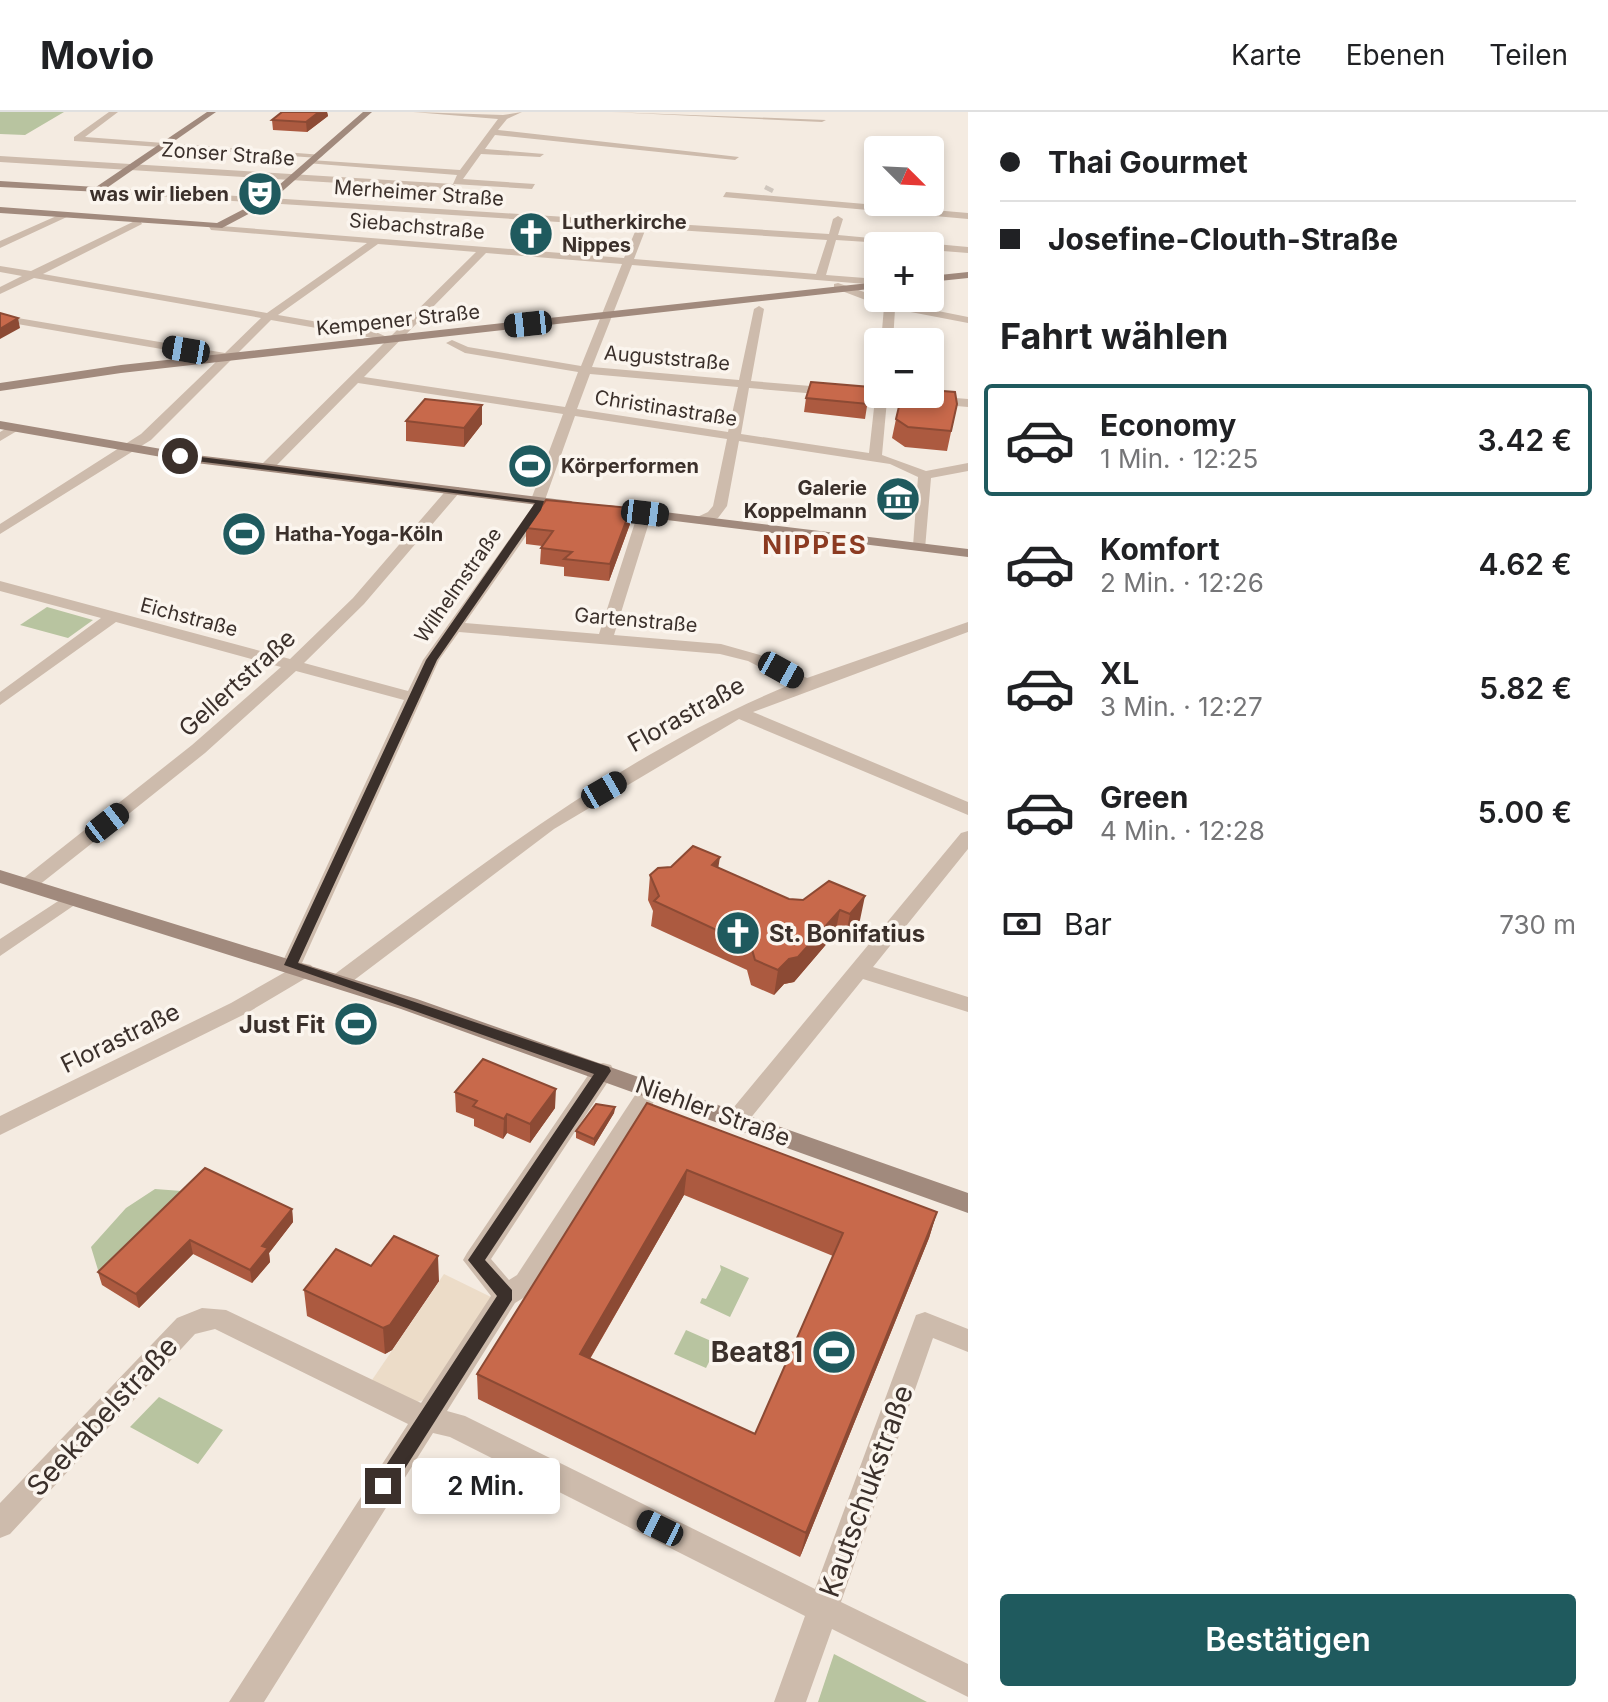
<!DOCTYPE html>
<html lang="de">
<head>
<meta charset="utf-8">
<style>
  body { margin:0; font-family:Inter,sans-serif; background:#f6f6f6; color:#202124; height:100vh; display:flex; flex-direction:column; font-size:30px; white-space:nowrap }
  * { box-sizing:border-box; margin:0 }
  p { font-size:26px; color:#757577 }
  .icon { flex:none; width:44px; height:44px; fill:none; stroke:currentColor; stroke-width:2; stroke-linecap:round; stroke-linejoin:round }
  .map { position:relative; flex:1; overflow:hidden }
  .details { display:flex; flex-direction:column; background:#fff; width:640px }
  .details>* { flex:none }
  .top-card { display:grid; align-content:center; height:176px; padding:0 32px; background:#fff }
  .needle { width:52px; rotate:114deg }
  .fabs { position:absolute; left:864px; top:24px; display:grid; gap:16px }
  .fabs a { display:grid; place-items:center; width:80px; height:80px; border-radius:8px; background:#fff; box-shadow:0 4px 12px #0003; font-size:40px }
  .end { position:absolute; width:36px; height:36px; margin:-18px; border:10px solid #3b302b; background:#fff; box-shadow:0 0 0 4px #fff }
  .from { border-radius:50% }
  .bubble { position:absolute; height:56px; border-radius:8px; background:#fff; box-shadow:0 4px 12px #0003; font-size:26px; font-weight:600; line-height:56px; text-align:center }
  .car { position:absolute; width:24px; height:48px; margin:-24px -12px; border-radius:10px; box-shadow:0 0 6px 2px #0007; background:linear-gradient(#222 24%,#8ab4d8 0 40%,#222 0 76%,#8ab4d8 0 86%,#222 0) }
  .top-card b { display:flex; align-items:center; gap:28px; height:76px; font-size:30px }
  .top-card b+b { border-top:2px solid #e0e0e0 }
  .top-card i { width:20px; height:20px; background:#202124 }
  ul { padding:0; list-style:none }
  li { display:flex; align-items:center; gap:24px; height:112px; margin:0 16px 12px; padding:0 16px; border:4px solid transparent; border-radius:8px }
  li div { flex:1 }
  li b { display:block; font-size:30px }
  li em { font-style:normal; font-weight:600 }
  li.selected { border-color:#1f5a5e }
  li>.icon { width:72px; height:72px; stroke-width:1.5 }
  h2 { padding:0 32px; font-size:36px; line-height:96px }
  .pay { display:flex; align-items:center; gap:20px; height:88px; padding:0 32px; font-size:30px }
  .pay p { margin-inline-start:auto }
  .button { display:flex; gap:16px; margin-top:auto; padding:16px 32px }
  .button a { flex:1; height:92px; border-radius:8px; background:#1f5a5e; color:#fff; font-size:32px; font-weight:600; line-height:92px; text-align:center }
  header { display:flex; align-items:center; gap:48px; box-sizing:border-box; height:112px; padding:0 40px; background:#fff; border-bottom:2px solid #e0e0e0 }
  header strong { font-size:38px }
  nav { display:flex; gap:44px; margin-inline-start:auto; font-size:28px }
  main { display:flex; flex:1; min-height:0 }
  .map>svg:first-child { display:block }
</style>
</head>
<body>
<header>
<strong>Movio</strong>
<nav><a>Karte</a><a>Ebenen</a><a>Teilen</a></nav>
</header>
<main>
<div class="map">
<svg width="968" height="1590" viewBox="0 0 968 1590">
  <rect width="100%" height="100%" fill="#f4ebe1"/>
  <path fill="#b8c4a0" d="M0,0H64L25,23L0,22Z
    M47,495L93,508L68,526L20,513Z
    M155,1077L195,1080L102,1171L91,1135L126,1096Z
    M720,1153L749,1166L730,1205L700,1191L702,1186L706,1187L721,1158Z
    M686,1218L718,1232L706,1256L674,1242Z
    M159,1285L223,1318L198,1352L130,1315Z
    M834,1542L927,1590H818Z"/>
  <path fill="#ecdcc8" d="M444,1162L493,1186L426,1287L414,1291L370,1271Z"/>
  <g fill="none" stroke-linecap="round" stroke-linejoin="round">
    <path stroke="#cfc6bd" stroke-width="9" stroke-dasharray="9 4" stroke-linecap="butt" d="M768,79L770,75"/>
    <path fill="#cdbbac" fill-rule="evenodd" d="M109,0H118L85,25L323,43L319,46L74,29V25Z
      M413,0L503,3L522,0L507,7L498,18L739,45L735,48L495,23L485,37L544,42L540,45L481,42L463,67L535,72L532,77L453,72L457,63L306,51L310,48L460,58L498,7Z
      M611,0L826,8L822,10Z
      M0,44L453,72L457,75L453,78L0,50Z
      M98,75L829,122L833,107L838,104L843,107L838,123L968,135V141L930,138V134L836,128L826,163L878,167V173L632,153L592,255L739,268L754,197L759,194L764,197L751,269L968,287V295L887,288L882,343L926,359L968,351V359L931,366L925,437L913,434L918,365L890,352L739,329L727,394L718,406L700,411L693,407L708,400L713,394L727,327L575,304L546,385L547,394L465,511L599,522L638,401L645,397L652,401L614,523L721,532L760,543L807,566L968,510V520L753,600L968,690V703L739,607L554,717L345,875H331L327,870L331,865C477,756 623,641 792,572L748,549L720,542L459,520L439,548L302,851L311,853L314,858L311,863L247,901L0,1023V1004L231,891L287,859L281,853L404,588L296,559L205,641L91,732L34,777H20L17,773L20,769L192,633L281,555L116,510L0,593V580L101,506L0,479V469L290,547L353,486L449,375H459V381L364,492L304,551L408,579L423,548L533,394L532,385L563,302L358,271L271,359H261V353L384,231L373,226L271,208L151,328L0,422V412L141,322L219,247L0,209V203L225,241L261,206L34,166L0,182V175L22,164L0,160V154L31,159L139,107L142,112L43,162L267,201L367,131L211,118L208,113L624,146L637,115L95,80ZM646,116L827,128L816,162L634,147ZM378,132L476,140L389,226L376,220L278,203ZM486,141L622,152L581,254L468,235L452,228L446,231L465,241L578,260L565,295L364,265ZM590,262L738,275L728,320L577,297ZM749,276L875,287L869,341L741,322Z
      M726,80L968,101V107L723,85Z
      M61,102L69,104L0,136V129Z
      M838,171L893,190L968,205V211L895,197L893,230H881L884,195L834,176V172Z
      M12,313L22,316L0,329V320Z
      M968,719V737L873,855L968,885V900L863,867L745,1013L737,1016L729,1013L725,1007L729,1001L961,721Z
      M69,782L76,784L79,788L76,792L0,844V827Z
      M603,951L611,953L614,959L611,965L491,1147L509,1168L517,1163L643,971H659L662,977L535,1179L515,1191L447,1299L465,1304L815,1477L916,1203L925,1200L968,1217V1240L933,1226L841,1490L968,1552V1585L832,1517L806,1590H774L805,1504L450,1325L433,1321L264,1590H229L408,1312L215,1217L195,1222L10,1422L0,1426V1391L177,1206L202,1196L226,1198L421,1291L491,1184L463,1148L467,1141L595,953Z"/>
    <path fill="#a18a7d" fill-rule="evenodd" d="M207,0H216L101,80L0,75V69L96,75Z
      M363,0H372L269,91L222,116L0,101V95L217,111L263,87Z
      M968,160V166L930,170V164Z
      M878,170V176L121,261L0,279V271L121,253Z
      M0,309L196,343L571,389L578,393L571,397L196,351L0,317Z
      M607,393L968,437V445L602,400L600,397Z
      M0,758L417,887L968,1081V1101L401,897L0,771Z"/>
  </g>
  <path fill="#ac5a40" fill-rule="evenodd" d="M282,0H327L328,4L307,20L273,18L272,8Z
    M870,275L865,307L804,300L806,286Z
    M957,292L947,339L905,335L892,326L896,307Z
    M406,309L482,312L464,335L406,329Z
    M630,412L609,469L564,464V455L540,452L541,436L542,434L526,432V416Z
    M718,756L789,787L803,788L829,769L860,808L845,827L835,822L794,870L784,872L774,883L751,873L747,858L651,814L653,799L648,788L650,763Z
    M455,980L555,996L530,1031L507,1021L503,1027L474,1014V1007L456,1000Z
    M647,991L937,1100L929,1126L800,1445L478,1287L477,1262ZM684,1083L833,1144L755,1322L590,1247Z
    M615,995L614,1001L594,1034L576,1026V1019Z
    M205,1056L292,1097L293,1110L269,1141L270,1150L252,1171L193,1142L139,1196L102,1173L98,1160Z
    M371,1154L439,1169L392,1238L385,1242L307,1204L304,1178Z"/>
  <path fill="#8c4a34" d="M319,0H327L328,4L307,20L306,10Z
    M18,206L20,216L0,227V217Z
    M482,293V312L464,335V316Z
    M631,396L630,412L609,469L610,452Z
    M720,745L716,770L712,753Z
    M865,784L860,808L845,827L850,802Z
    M840,798L835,822L794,870L784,872L774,883L778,858Z
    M556,977L555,996L530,1031V1012Z
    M615,995L614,1001L594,1034V1027Z
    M507,1002V1021L503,1027L504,1007Z
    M687,1058L684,1083L578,1267L580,1242Z
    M292,1097L293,1110L269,1141L270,1150L252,1171L250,1158L262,1134Z
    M937,1100L929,1126L800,1445L806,1421Z
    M190,1128L193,1142L139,1196L136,1182Z
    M438,1144L439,1169L392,1238L385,1242L383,1216Z"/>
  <path fill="#c8694b" stroke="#8c4a34" stroke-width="2" fill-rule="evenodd" d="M282,0H319L306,10L272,8Z
    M0,201L18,206L0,217Z
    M811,270L870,275L868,292L806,286Z
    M930,278L955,280L957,292L951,319L908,315L896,307L902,282H930Z
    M425,287L482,293L464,316L406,309Z
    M546,388L631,396L610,452L564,447L572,440L541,436L553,419L526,416Z
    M693,734L720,745L712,753L789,787L803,788L829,769L865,784L850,802L840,798L798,845L789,847L778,858L755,848L751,834L654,789L659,784L650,763L658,756L671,755Z
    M483,947L556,977L530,1012L507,1002L504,1007L473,994L477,989L455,980Z
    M647,991L937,1100L806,1421L477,1262ZM687,1058L843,1121L755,1322L580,1242Z
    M596,992L615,995L594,1027L576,1019Z
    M205,1056L292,1097L262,1134L268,1136L250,1158L190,1128L136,1182L98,1160Z
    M394,1124L438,1144L390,1213L383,1216L304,1178L336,1137L371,1154Z"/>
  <path fill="#3b302b" d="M177,342L544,389L541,398L437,548L298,851L609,955L611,959L485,1148L512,1178V1188L390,1380L383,1382L374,1374L377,1367L497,1184L468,1148L594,962L284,853L426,548L535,391L180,347Z"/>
  <defs>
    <g id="theatre-disc" transform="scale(2.3)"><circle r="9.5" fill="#1f5a5e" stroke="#fbf5ee"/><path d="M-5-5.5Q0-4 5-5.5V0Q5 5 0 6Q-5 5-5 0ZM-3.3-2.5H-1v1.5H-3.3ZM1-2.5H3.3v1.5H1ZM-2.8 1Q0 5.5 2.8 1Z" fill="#fff"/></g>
    <g id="church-disc" transform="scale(2.3)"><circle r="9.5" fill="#1f5a5e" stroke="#fbf5ee"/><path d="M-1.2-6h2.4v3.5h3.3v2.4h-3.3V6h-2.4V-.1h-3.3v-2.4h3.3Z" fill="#fff"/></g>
    <g id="stadium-disc" transform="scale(2.3)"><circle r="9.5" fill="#1f5a5e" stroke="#fbf5ee"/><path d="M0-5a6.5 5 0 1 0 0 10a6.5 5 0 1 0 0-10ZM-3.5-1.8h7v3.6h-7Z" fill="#fff"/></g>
    <g id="museum-disc" transform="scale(2.3)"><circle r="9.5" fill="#1f5a5e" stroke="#fbf5ee"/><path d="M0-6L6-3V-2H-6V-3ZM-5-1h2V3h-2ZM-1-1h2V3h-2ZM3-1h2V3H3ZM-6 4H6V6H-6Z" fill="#fff"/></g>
  </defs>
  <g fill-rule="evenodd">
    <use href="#theatre-disc" x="260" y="82"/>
    <use href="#church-disc" x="531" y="122"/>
    <use href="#stadium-disc" x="530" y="354"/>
    <use href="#museum-disc" x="898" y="387"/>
    <use href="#stadium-disc" x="244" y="422"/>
    <use href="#church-disc" x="738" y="821"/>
    <use href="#stadium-disc" x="356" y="912"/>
    <use href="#stadium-disc" x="834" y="1240"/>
  </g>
  <g text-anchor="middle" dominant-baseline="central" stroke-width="7" stroke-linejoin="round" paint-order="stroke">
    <g font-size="20" fill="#3b302b" stroke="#fbf5ee">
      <text transform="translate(228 42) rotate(4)">Zonser Straße</text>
      <text transform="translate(419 81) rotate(4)">Merheimer Straße</text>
      <text transform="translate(417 114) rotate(5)">Siebachstraße</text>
      <text transform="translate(398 208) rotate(-6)">Kempener Straße</text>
      <text transform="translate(667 246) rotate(5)">Auguststraße</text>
      <text transform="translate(666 296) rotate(9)">Christinastraße</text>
      <text transform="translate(458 473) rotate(-55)">Wilhelmstraße</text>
      <text transform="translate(189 505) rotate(15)">Eichstraße</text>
      <text transform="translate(636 508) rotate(5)">Gartenstraße</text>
    </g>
    <g font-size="20" font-weight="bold" fill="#3b302b" stroke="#fbf5ee" text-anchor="start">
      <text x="229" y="82" text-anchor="end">was wir lieben</text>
      <text x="562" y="110">Lutherkirche<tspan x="562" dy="23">Nippes</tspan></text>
      <text x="561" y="354">Körperformen</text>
      <text x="867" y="376" text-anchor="end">Galerie<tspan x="867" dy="23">Koppelmann</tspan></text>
      <text x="275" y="422">Hatha-Yoga-Köln</text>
    </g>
    <g font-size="24" fill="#3b302b" stroke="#fbf5ee">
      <text transform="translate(237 571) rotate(-42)">Gellertstraße</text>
      <text transform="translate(686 602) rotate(-29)">Florastraße</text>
      <text transform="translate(120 926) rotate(-26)">Florastraße</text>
      <text transform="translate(713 999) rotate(20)">Niehler Straße</text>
    </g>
    <g font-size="24" font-weight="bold" fill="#3b302b" stroke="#fbf5ee" text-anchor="start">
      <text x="769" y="821">St. Bonifatius</text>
      <text x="325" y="912" text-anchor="end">Just Fit</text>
    </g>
    <g font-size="26" font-weight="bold" letter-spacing="2" fill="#8c3b22" stroke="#fbf5ee">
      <text x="815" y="432">NIPPES</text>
    </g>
    <g font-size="28" font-weight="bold" fill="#3b302b" stroke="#fbf5ee" text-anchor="end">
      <text x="803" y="1240">Beat81</text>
    </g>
    <g font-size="28" fill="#3b302b" stroke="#fbf5ee">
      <text transform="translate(102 1304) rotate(-47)">Seekabelstraße</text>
      <text transform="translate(866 1379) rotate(-70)">Kautschukstraße</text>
    </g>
  </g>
</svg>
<div class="fabs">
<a><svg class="needle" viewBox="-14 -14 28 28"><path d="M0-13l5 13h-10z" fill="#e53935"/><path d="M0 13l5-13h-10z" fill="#757577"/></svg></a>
<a>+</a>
<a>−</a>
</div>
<i class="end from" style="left:180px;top:344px"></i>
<i class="end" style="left:383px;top:1374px"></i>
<div class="bubble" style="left:412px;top:1346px;width:148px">2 Min.</div>
<i class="car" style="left:528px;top:212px;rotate:264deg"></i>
<i class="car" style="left:186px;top:238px;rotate:280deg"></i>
<i class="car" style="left:645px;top:401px;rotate:97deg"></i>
<i class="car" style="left:781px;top:558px;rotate:119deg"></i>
<i class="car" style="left:604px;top:678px;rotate:60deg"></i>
<i class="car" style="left:107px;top:711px;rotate:52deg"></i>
<i class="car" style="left:660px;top:1416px;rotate:296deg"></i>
</div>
<section class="details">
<div class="top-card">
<b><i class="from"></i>Thai Gourmet</b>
<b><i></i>Josefine-Clouth-Straße</b>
</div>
<h2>Fahrt wählen</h2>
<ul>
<li class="selected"><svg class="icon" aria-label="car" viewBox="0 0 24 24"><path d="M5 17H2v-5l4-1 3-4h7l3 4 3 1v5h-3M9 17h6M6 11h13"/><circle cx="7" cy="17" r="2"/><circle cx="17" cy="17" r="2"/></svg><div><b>Economy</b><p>1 Min. · 12:25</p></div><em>3.42 €</em></li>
<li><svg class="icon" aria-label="car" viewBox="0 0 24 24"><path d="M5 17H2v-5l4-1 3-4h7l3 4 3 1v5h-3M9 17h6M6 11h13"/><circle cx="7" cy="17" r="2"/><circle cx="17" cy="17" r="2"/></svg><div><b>Komfort</b><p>2 Min. · 12:26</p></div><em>4.62 €</em></li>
<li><svg class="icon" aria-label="car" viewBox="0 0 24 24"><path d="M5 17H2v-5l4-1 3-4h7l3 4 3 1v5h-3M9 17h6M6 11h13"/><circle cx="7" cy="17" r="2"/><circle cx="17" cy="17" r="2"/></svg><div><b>XL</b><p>3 Min. · 12:27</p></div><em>5.82 €</em></li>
<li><svg class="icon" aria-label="car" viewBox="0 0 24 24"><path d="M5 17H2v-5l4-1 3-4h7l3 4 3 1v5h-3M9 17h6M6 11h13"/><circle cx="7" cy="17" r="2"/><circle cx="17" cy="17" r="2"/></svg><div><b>Green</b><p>4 Min. · 12:28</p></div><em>5.00 €</em></li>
</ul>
<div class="pay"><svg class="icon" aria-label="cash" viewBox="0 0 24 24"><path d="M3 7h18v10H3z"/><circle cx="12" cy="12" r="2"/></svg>Bar<p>730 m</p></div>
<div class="button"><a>Bestätigen</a></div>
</section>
</main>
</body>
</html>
